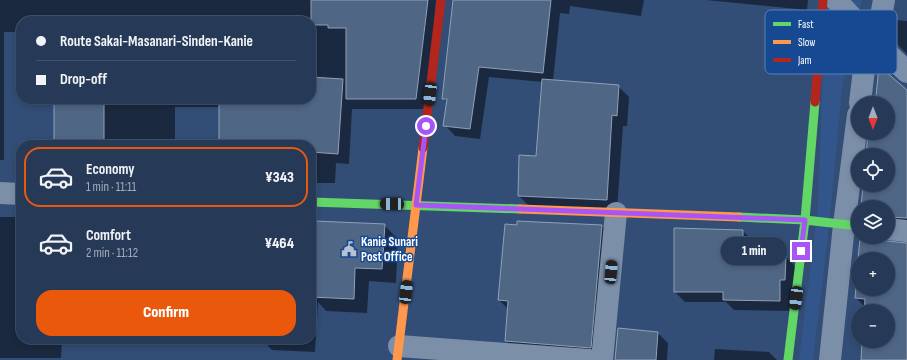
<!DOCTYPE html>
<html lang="en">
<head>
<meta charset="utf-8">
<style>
  body { margin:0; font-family:"Sofia Sans Condensed",sans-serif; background:#324561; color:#f1f3f6; height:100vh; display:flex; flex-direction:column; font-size:15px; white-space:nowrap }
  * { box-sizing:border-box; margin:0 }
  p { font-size:13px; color:#a4adba }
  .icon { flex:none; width:22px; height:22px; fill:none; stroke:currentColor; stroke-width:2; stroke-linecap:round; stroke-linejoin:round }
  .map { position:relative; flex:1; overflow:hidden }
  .details { position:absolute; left:16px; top:140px; width:300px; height:204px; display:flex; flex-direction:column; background:#263a58; border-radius:16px; box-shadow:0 2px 6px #0003,0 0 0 1px #42546e }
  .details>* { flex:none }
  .hud { position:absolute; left:16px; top:16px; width:300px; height:88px; border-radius:16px; box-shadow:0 2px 6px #0003,0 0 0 1px #42546e; display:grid; align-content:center; height:88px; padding:0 20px; background:#263a58 }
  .needle { width:26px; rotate:180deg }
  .fabs { position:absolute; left:851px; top:96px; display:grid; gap:8px }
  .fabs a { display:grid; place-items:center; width:44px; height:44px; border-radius:50%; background:#263a58; box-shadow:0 2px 6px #0003,0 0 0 1px #42546e; font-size:20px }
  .end { position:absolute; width:18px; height:18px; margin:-9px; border:5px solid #a855f7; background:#fff; box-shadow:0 0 0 2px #fff }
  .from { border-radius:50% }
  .bubble { position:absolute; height:28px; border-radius:14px; background:#263a58; box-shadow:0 2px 6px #0003,0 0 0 1px #42546e; font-size:13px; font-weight:800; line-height:28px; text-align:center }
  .car { position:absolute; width:12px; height:24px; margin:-12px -6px; border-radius:5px; box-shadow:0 0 3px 1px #0007; background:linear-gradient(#222 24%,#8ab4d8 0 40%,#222 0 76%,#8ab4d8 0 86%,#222 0) }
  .hud b { display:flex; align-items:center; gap:14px; height:38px; font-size:15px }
  .hud b+b { border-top:1px solid #42546e }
  .hud i { width:10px; height:10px; background:#f1f3f6 }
  ul { padding:7px 0 0; list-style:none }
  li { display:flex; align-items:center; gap:12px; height:60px; margin:0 8px 6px; padding:0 12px; border:2px solid transparent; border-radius:16px }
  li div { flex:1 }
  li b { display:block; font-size:15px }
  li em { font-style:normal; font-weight:800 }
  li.active { border-color:#ea580c }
  li>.icon { width:36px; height:36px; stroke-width:1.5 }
  .primary-button { display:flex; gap:8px; margin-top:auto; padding:8px 20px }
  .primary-button a { flex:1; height:46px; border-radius:16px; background:#ea580c; color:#fff; font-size:16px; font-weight:800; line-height:46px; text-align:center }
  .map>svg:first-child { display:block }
</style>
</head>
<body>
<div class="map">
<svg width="907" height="360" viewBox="0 0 907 360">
  <rect width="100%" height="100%" fill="#324e76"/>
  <path fill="#32568b" d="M844,0H862L860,9L845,28L855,58L843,80L828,235L813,360H799L818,206L825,6Z"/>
  <path fill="#0007" d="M0,0H436L427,109H352L349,164L336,163L335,183H311V145H219V107H175V145H57L55,142V105H109V99H311V21H21V32H4V160H0Z
    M486,0H644L641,16L570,6L569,14L560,13L553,81L618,86L629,97L627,126H623L617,210L530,207L519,196L537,157L543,82L489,77L480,139L455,136L445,125L448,103L443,98Z
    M706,0H808L807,10Z
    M896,20L907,21V54L895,42Z
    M907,91V229L890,234L888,241V243L907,244V360H863V341H888V311H865V307L856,298L858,276V289H888V259H859L865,237H888V207H862L864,185H888V155H867L869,133H888V103H873L874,97Z
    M0,217H15L21,224V339H62L61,358H0Z
    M384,225L398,239L396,283L369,281L367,313L326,311L318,302L315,352L272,350L265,343L200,341L198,339H311V287L313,289Z
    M602,226L613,237L601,358L517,352L506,341L508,309L499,300Z
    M743,231L753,241V257H786L796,267L790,311L734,310L726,302H685L675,292Z
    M618,329L658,333L668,343L667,360H616Z
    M715,349L769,352L777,360H714Z"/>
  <path fill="#4f6685" stroke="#90a0b7" d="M311,0H428L416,99H346V28H328V25H311Z
    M453,0H551L543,73L479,67L470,129L443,126L447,99H442Z
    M879,66L907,90V218L888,217V207H861L863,185H888V155H866L868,133H888V103H873V96H876Z
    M311,77L343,79L338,154L311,152V145H219V99H311Z
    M542,79L619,85L617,116L612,115L607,200L518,196L519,155L536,156Z
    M54,104H104V143H54Z
    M315,221L385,224L382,269L355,268L354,299L311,297Z
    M517,221L602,225L591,348L505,341L508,301L498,300L505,224L517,225Z
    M674,228L743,230V256H786L785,280H780V301L723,300V292H674Z
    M864,237H879L887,241L907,243V360H861L862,341H888V311H864L865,299L855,298L858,263V289H888V259H858L860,238Z
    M618,328L658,332L656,360H615Z"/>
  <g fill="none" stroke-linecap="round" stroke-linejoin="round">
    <path stroke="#7b8fa9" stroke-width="22" d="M836,0L868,35L907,72
      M876,43L884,0
      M860,103L868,35
      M0,193L21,194
      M888,229L907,231
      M399,346L589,360
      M602,360L616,213
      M830,360L844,225L858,115"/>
    <path stroke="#63d668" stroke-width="9" d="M311,202L520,209
      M739,217L805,220L858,226
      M788,360L805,220L815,102"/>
    <path stroke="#ff974d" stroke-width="9" d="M520,209L739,217
      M397,360L423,148"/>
    <path stroke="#b3261e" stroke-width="9" d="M815,102L823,0
      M423,148L441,0"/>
  </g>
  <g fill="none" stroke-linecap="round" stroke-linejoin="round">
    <path stroke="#a855f7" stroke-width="5" d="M426,126L416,205L805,220L801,251"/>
  </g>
  <defs>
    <g id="civic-bare" transform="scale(1.2)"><path d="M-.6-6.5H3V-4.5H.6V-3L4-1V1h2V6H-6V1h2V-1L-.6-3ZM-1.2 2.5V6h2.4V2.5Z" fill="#b7c1cf" stroke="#164992" stroke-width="2.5" paint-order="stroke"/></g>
  </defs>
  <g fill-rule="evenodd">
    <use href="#civic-bare" x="349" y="249"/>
  </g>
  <g text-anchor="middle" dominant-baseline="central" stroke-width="3" stroke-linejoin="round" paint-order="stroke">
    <g font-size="13" font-weight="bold" fill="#fff" stroke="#164992" text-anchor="start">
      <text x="361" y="242">Kanie Sunari<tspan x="361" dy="15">Post Office</tspan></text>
    </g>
  </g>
  <rect x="765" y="10" width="132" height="64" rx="6" fill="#164992" stroke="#5c80b3" stroke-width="1"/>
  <rect x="773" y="22" width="18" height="4" fill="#63d668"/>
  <rect x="773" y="40" width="18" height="4" fill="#ff974d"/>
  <rect x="773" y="58" width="18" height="4" fill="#b3261e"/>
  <g font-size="11" fill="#fff">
    <text x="798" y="28">Fast</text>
    <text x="798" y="46">Slow</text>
    <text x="798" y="64">Jam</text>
  </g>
</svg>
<div class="fabs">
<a><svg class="needle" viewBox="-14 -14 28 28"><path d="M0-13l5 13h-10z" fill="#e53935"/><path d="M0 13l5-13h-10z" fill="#a4adba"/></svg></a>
<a><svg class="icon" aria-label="locate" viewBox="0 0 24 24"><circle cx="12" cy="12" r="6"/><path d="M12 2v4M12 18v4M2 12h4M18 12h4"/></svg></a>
<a><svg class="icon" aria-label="layers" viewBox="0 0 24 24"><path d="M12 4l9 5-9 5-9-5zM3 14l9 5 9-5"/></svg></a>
<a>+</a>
<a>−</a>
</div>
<i class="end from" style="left:426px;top:126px"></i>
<i class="end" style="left:801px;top:251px"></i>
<div class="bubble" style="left:721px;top:237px;width:66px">1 min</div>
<i class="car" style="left:430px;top:94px;rotate:187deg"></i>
<i class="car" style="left:392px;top:204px;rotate:271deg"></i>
<i class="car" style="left:611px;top:272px;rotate:5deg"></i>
<i class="car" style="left:406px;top:292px;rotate:7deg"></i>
<i class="car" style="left:796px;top:298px;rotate:187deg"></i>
<div class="hud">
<b><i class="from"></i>Route Sakai-Masanari-Sinden-Kanie</b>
<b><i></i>Drop-off</b>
</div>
<section class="details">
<ul>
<li class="active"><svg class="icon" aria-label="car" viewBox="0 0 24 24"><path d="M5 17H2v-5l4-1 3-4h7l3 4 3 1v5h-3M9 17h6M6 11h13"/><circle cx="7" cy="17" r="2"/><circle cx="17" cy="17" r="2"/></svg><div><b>Economy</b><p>1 min · 11:11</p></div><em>¥343</em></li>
<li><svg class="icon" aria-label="car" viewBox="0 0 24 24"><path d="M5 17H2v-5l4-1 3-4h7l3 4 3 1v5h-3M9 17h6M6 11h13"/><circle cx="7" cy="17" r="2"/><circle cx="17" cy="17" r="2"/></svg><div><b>Comfort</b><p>2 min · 11:12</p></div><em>¥464</em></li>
</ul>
<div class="primary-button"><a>Confirm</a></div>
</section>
</div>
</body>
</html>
